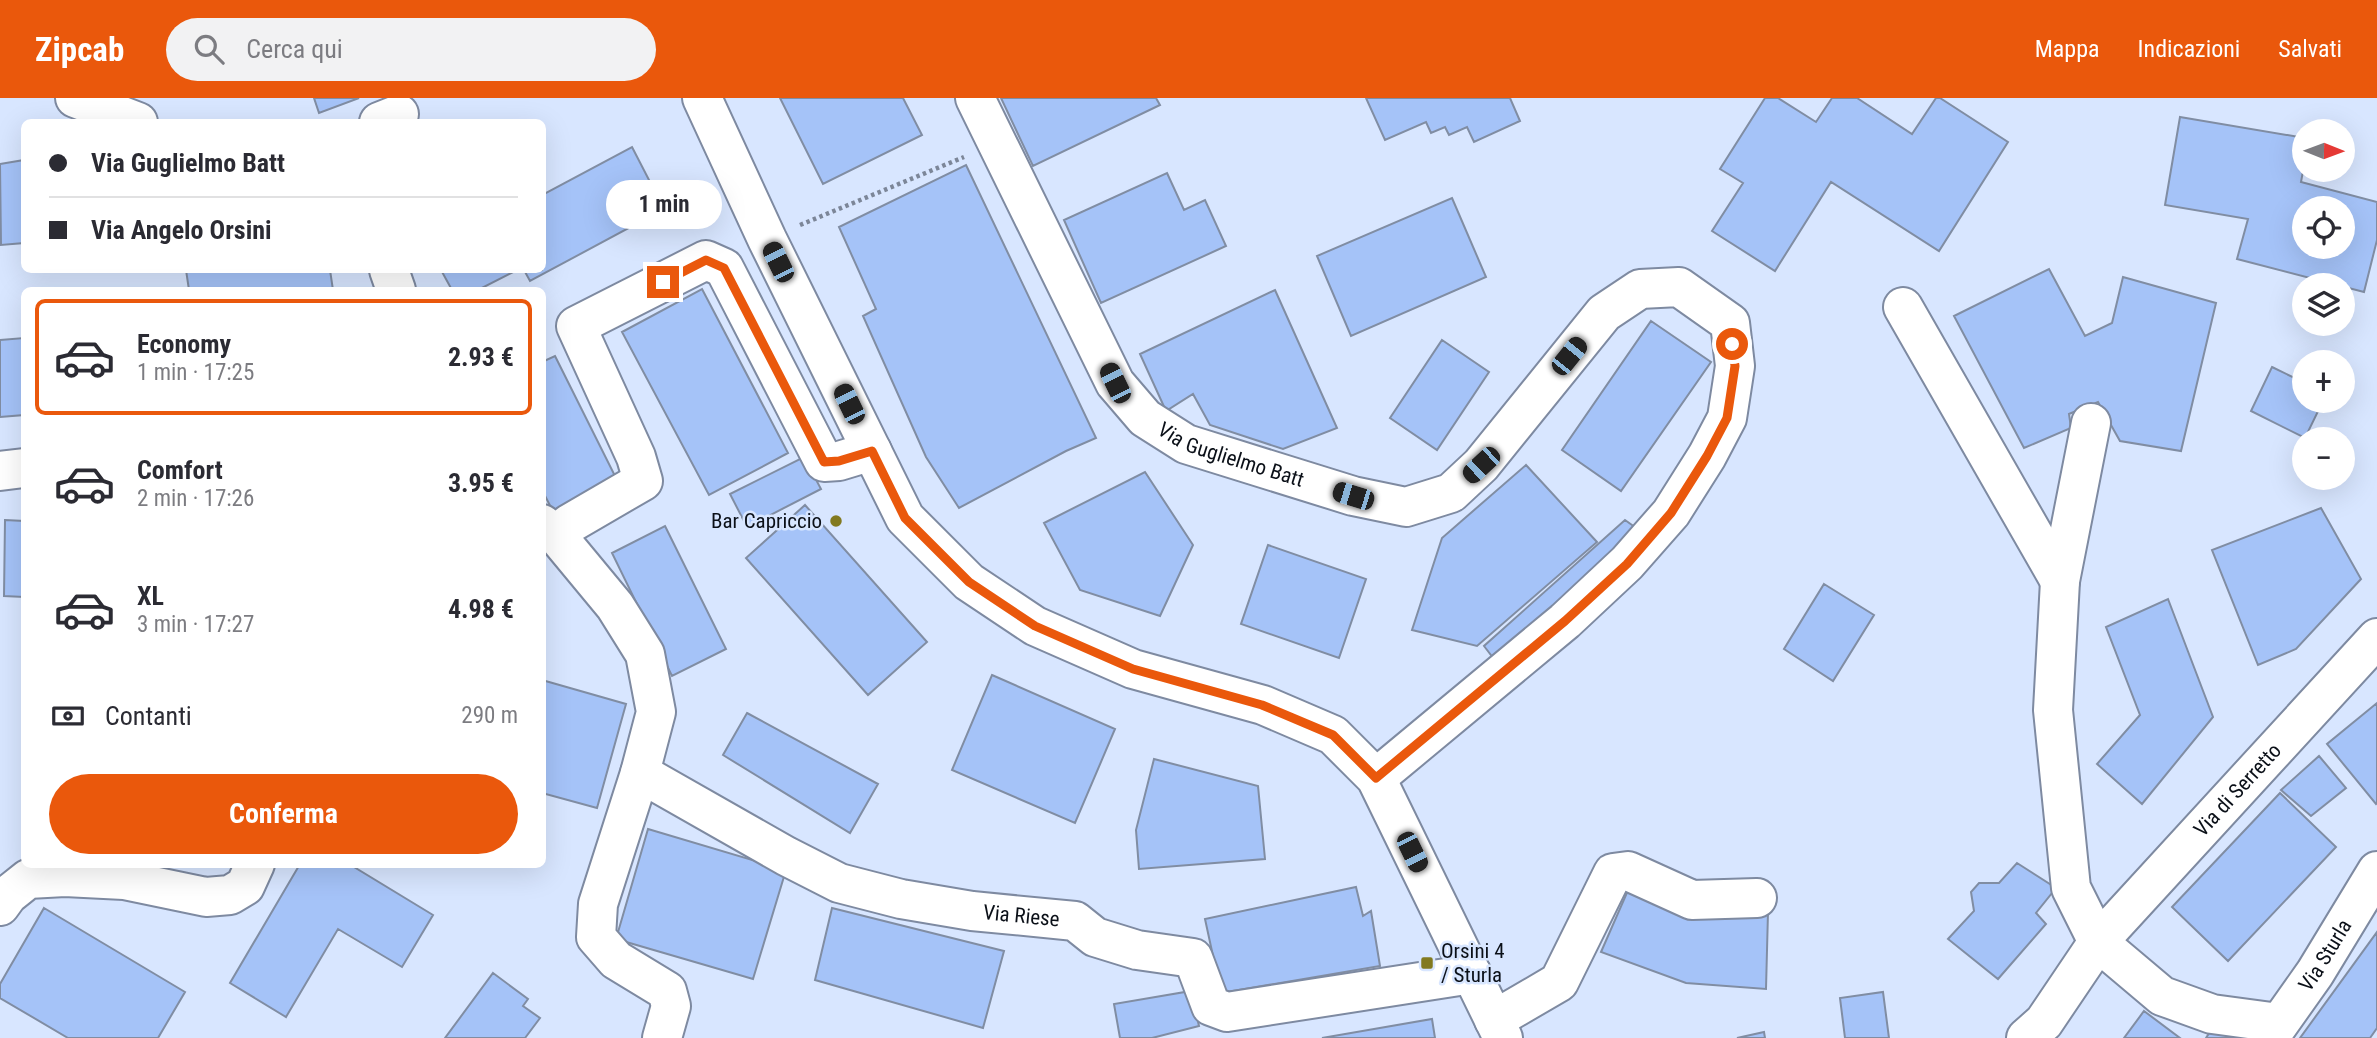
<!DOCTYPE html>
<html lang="it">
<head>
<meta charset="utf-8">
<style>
  body { margin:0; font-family:"Roboto Condensed",sans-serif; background:#f2f2f3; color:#2b2b33; height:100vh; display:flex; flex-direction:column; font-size:26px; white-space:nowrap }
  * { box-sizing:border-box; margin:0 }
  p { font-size:23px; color:#7c7c81 }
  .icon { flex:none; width:38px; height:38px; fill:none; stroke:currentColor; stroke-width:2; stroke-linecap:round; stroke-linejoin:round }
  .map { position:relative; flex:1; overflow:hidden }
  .sheet { position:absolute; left:21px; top:189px; width:525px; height:581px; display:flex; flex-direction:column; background:#fff; border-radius:10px; box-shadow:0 7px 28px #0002 }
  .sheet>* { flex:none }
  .guide { position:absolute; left:21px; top:21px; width:525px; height:154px; border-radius:10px; box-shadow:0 7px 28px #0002; display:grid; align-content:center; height:154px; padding:0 28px; background:#fff }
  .needle { width:46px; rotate:91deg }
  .tools { position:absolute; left:2292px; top:21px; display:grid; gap:14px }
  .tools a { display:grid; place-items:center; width:63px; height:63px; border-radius:50%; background:#fff; box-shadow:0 7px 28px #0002; font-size:35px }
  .end { position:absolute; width:32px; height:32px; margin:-16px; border:9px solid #ea580c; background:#fff; box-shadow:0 0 0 4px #fff }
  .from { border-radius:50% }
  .bubble { position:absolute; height:49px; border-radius:24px; background:#fff; box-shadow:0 7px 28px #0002; font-size:23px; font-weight:700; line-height:49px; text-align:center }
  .car { position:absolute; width:21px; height:42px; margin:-21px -10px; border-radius:9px; box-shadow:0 0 5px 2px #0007; background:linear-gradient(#222 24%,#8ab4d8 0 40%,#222 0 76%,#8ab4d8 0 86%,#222 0) }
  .guide b { display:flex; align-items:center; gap:24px; height:66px; font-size:26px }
  .guide b+b { border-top:2px solid #e1e1e2 }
  .guide i { width:18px; height:18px; background:#2b2b33 }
  ul { padding:12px 0 0; list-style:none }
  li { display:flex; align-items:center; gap:21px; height:116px; margin:0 14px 10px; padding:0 14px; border:4px solid transparent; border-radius:10px }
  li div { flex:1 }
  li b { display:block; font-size:26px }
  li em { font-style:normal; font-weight:700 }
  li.on { border-color:#ea580c }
  li>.icon { width:63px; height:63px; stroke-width:1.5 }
  .pay { display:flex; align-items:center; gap:18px; height:77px; padding:0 28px; font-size:26px }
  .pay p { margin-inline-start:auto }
  .button { display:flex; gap:14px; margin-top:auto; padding:14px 28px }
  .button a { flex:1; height:80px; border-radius:42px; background:#ea580c; color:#fff; font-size:28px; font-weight:700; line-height:80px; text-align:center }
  header { display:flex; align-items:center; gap:42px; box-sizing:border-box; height:98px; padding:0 35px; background:#ea580c; color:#fff }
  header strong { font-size:33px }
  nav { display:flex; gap:38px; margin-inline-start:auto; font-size:24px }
  .search { width:490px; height:63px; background:#f2f2f3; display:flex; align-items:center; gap:18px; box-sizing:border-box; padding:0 24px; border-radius:38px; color:#7c7c81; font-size:26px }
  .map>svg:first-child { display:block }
</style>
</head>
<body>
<header>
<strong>Zipcab</strong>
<div class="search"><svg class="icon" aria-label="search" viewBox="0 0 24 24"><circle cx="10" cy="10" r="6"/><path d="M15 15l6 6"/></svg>Cerca qui</div>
<nav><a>Mappa</a><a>Indicazioni</a><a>Salvati</a></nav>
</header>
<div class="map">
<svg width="2377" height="940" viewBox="0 0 2377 940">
  <rect width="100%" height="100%" fill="#d8e6ff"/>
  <path fill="#a5c3f8" stroke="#808da3" stroke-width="2" fill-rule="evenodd" d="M314,0H359L319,15Z
    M780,0H903L922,37L823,86Z
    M1001,0H1156L1160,7L1033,68Z
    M1366,0H1510L1520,23L1474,44L1467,29L1449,37L1445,29L1431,35L1426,24L1385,42Z
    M1765,0H1778L1816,24L1832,0H1857L1912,36L1936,0H1940L2008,44L1939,153L1831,84L1775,173L1712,133L1743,85L1720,71Z
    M2180,19L2305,40V62L2301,84L2377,104V142L2364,194L2237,161L2248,121L2165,107ZM2305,110H2343V149H2305Z
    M632,49L664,111L530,183L524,172H542V97Z
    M24,62V145L1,147L0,66Z
    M966,67L1096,340L1066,353L959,410L926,359L863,218L876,211L839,129Z
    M1167,75L1184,112L1205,102L1226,148L1101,205L1064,122Z
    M1452,100L1486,179L1351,238L1317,158Z
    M2049,171L2085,238L2112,225L2123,179L2216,205L2181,353L2120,343L2098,304L2069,316L2071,330L2024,350L1954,218Z
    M186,172H330L333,192H189Z
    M441,172H517L478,192H452Z
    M702,191L788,355L709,397L622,234Z
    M1275,192L1337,330L1283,351L1210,327L1193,296L1166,313L1140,256Z
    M1651,223L1711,264L1621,393L1562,352Z
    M24,240V317L0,319V242Z
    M1442,242L1489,274L1437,352L1390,320Z
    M555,258L622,392L558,423L542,392V264Z
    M2272,269L2305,285V303H2323L2305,340L2251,313Z
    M804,359L821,391L747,429L730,396Z
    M1526,367L1597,444L1477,548L1412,532L1442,440Z
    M1145,374L1193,447L1160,518L1080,492L1044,425Z
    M805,407L927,544L868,597L746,460Z
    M2321,410L2361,481L2296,551L2258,567L2212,452Z
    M5,422L24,423V499L4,498Z
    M1625,422L1639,432L1494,561L1484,548Z
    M665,428L726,551L672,578L612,455Z
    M1268,447L1366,481L1339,560L1241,526Z
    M1824,486L1874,517L1833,583L1784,551Z
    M2168,501L2213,619L2142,706L2097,666L2140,617L2106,529Z
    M992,577L1115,631L1075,725L952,672Z
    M542,582L626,606L597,710L542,695Z
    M2377,605V705L2376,706L2327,646Z
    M747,615L878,686L850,735L723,657Z
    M2319,658L2346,690L2311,718L2281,692Z
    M1154,661L1258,688L1265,761L1139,771L1136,732Z
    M2280,695L2336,749L2228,863L2172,809Z
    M648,731L786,772L753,881L616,841Z
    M2017,765L2056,790L2036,815L2046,826L1998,881L1948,841L1974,813L1971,794L1979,785H1999Z
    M300,766H349L433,817L402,869L338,831L286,919L230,885Z
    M1356,789L1363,818L1371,813L1380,868L1221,895L1205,821Z
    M1629,790L1768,814L1766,891L1686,885L1601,854Z
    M44,810L185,894L158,940H68L0,900V886Z
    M832,810L1004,853L983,930L815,882Z
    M2377,834V930L2370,940H2300Z
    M493,875L528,901L523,908L540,920L525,940H445Z
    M1191,893L1199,928L1152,940H1120L1114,906Z
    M1883,894L1889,940H1845L1840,900Z
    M2144,913L2180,940H2124Z
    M1432,921L1435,940H1322L1374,931Z
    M2215,926L2250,940H2206Z
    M1764,934L1765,940H1737Z"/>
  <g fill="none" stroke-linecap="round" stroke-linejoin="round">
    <g stroke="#7e8aa1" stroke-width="42">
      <g id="minor">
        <path d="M75,0L138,24"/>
        <path d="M702,0L767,141L905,420L969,484L1035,528L1133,571L1263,607L1333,637L1376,680L1503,940"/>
        <path id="s1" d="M975,0L1115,285L1145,320L1186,346L1353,398L1406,409L1451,395L1481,367L1604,215L1640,191L1679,189L1730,225L1735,268L1727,320L1707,358L1671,415L1627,465L1565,523L1376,680"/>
        <path d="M379,24L399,16"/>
        <path d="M389,172L396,192"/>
        <path d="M1903,209L2060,483"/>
        <path d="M2091,325L2060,483L2053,612L2071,790L2098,844L2162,898L2212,916L2279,925"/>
        <path d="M0,373L24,370"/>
        <path d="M542,426L557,438L615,508L645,556L656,614L640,675L598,806L596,839L616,862L667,893L671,908L662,940"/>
        <path d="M557,438L569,426L643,383L636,359L576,228L706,162L724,170L824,364L839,363L872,353"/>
        <path id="s2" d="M640,675L786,758L839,785L901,801L972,813L1075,823L1095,839L1137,852L1193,860L1211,908L1227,914L1472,876"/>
        <path d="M0,808L8,797L28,781L65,779L124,782L206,799L230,797L245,788L255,766"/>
        <path d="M1494,922L1559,884L1613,775L1628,773L1692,802L1757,800"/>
        <path id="s3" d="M2026,940L2044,924L2098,844L2377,540"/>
        <path id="s4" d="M2269,940L2315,875L2377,773"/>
      </g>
    </g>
    <path stroke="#7c8698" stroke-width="4.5" stroke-dasharray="3.5 3.5" stroke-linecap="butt" d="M800,127L964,59"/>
    <use href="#minor" stroke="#fff" stroke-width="38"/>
  </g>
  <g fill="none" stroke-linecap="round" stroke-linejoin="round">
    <path stroke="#ea580c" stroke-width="9" d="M663,184L706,162L724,170L824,364L839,363L872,353L905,420L969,484L1035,528L1133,571L1262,607L1333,637L1376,680L1565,523L1627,466L1671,415L1707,358L1727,320L1735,268L1732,246"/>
  </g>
  <g fill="#827a20" stroke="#d8e6ff" stroke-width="2.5">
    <circle cx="836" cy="423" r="7"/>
    <rect x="1420" y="858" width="14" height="14" rx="3.5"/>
  </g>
  <g text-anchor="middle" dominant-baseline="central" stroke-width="5" stroke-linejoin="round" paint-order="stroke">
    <g font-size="21" fill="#0b1018" stroke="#d8e6ff">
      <text stroke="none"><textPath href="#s1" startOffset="458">Via Guglielmo Batt</textPath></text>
      <text stroke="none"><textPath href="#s3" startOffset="327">Via di Serretto</textPath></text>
      <text stroke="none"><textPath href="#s2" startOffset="413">Via Riese</textPath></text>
      <text stroke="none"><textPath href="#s4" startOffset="100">Via Sturla</textPath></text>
    </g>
    <g font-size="21" fill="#0b1018" stroke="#d8e6ff" text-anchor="end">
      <text x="822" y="423">Bar Capriccio</text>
      <text x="1441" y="853" text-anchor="start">Orsini 4<tspan x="1441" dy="24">/ Sturla</tspan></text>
    </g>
  </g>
</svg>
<div class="tools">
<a><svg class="needle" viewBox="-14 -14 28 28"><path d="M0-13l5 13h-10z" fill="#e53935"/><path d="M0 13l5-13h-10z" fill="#7c7c81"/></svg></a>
<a><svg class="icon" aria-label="locate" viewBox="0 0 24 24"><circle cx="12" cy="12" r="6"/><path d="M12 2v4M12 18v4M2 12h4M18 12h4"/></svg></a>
<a><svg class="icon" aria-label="layers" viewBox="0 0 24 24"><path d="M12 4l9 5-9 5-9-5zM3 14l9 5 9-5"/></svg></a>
<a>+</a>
<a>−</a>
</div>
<i class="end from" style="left:1732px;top:246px"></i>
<i class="end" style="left:663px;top:184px"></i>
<div class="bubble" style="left:606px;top:82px;width:116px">1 min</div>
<i class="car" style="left:778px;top:164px;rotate:334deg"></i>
<i class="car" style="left:1569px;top:258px;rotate:39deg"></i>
<i class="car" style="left:1115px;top:285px;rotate:334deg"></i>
<i class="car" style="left:849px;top:306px;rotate:334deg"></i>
<i class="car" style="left:1481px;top:367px;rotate:227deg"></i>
<i class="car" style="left:1353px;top:398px;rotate:287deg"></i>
<i class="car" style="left:1412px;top:754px;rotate:154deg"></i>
<div class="guide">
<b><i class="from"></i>Via Guglielmo Batt</b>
<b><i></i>Via Angelo Orsini</b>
</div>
<section class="sheet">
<ul>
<li class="on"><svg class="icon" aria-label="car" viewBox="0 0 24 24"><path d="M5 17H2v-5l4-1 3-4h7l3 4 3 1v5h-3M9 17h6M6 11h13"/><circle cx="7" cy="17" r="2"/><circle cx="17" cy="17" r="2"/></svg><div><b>Economy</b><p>1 min · 17:25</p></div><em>2.93 €</em></li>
<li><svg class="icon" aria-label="car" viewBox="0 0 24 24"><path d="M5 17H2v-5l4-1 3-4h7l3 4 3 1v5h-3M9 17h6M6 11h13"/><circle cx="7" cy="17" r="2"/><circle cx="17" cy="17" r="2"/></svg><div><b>Comfort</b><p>2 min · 17:26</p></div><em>3.95 €</em></li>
<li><svg class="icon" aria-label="car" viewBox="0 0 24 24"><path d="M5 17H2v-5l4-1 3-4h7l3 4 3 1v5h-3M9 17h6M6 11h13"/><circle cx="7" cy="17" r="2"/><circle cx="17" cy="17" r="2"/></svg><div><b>XL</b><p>3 min · 17:27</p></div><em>4.98 €</em></li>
</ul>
<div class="pay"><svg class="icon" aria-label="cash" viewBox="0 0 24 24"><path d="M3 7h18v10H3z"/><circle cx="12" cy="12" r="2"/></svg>Contanti<p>290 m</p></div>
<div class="button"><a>Conferma</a></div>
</section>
</div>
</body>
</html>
